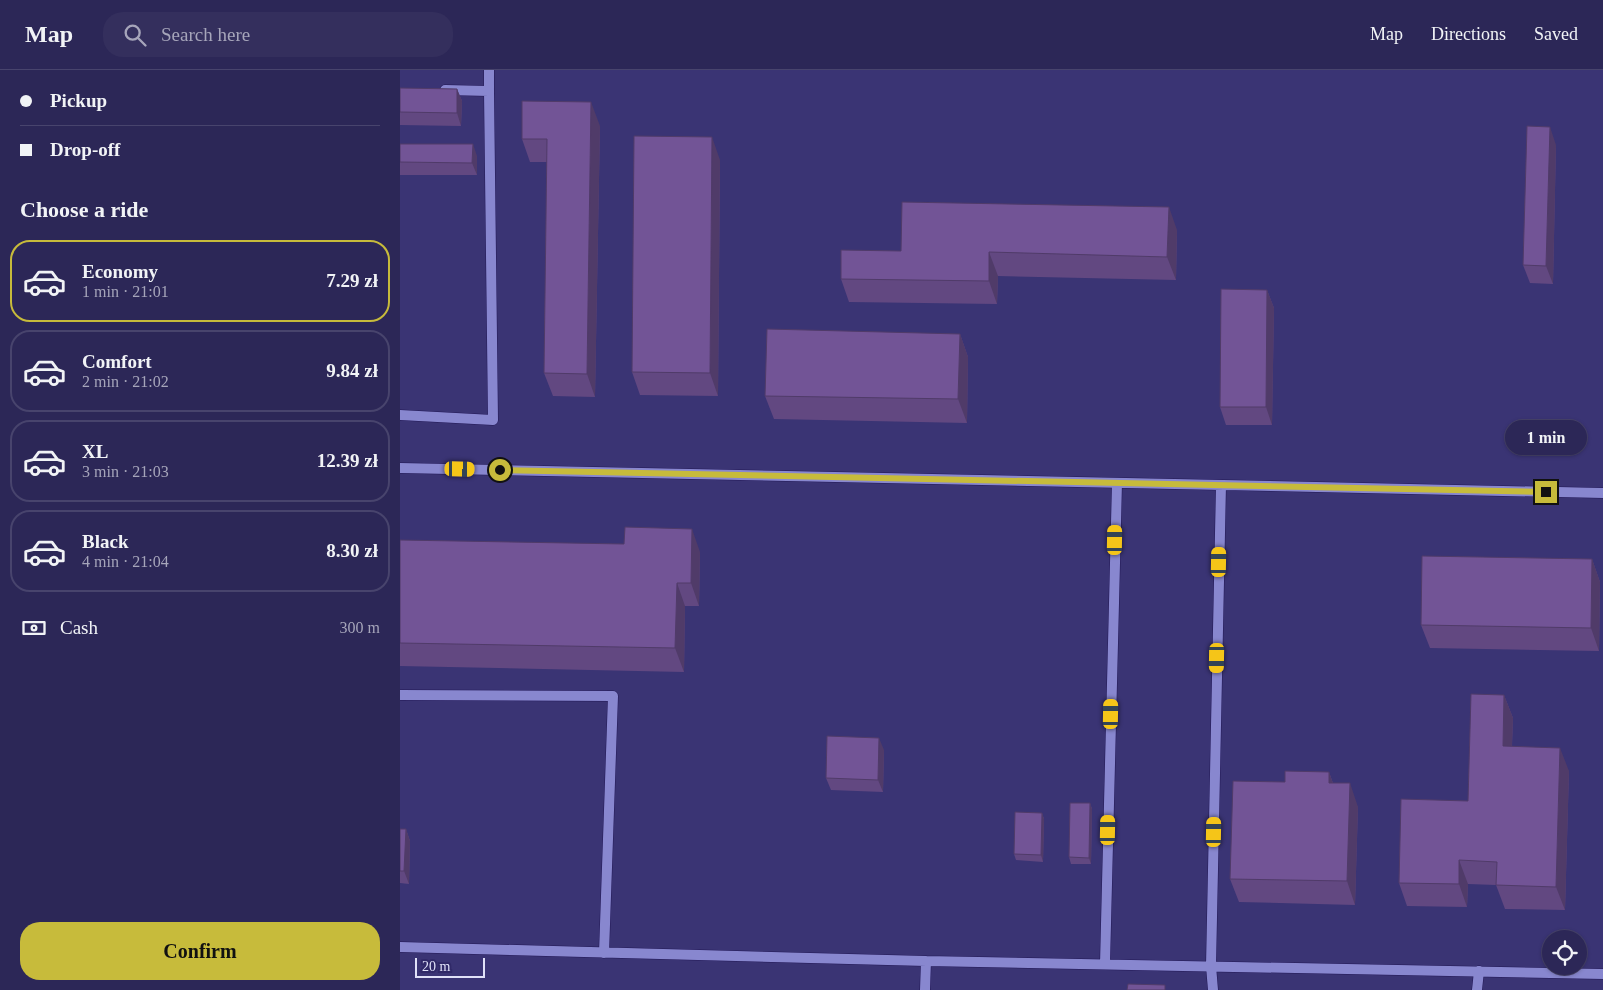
<!DOCTYPE html>
<html lang="en">
<head>
<meta charset="utf-8">
<style>
  body { margin:0; font-family:Georgia,serif; background:#342f5d; color:#f1f3f6; height:100vh; display:flex; flex-direction:column; font-size:19px; white-space:nowrap }
  * { box-sizing:border-box; margin:0 }
  p { font-size:16px; color:#a6a5ba }
  .icon { flex:none; width:28px; height:28px; fill:none; stroke:currentColor; stroke-width:2; stroke-linecap:round; stroke-linejoin:round }
  .map { position:relative; flex:1; overflow:hidden }
  .sheet { display:flex; flex-direction:column; background:#2c2757; width:400px }
  .sheet>* { flex:none }
  .banner { display:grid; align-content:center; height:110px; padding:0 20px; background:#2c2757 }
  .fabs { position:absolute; left:1142px; top:860px; display:grid; gap:10px }
  .fabs a { display:grid; place-items:center; width:45px; height:45px; border-radius:50%; background:#2c2757; box-shadow:0 1px 4px #0004,0 0 0 1px #48446d; font-size:25px }
  .scale { position:absolute; left:15px; bottom:12px; width:70px; box-sizing:border-box; padding-left:5px; border:2px solid #e0e1f8; border-top:0; font-size:14px; line-height:18px; white-space:nowrap; color:#e0e1f8; -webkit-text-stroke:4px #302968; paint-order:stroke }
  .end { position:absolute; width:22px; height:22px; margin:-11px; border:6px solid #c7bb3b; background:#111; box-shadow:0 0 0 2px #111 }
  .from { border-radius:50% }
  .bubble { position:absolute; height:35px; border-radius:18px; background:#2c2757; box-shadow:0 1px 4px #0004,0 0 0 1px #48446d; font-size:16px; font-weight:800; line-height:35px; text-align:center }
  .car { position:absolute; width:15px; height:30px; margin:-15px -8px; border-radius:6px; box-shadow:0 0 4px 1px #0007; background:linear-gradient(#f5c518 24%,#345 0 40%,#f5c518 0 76%,#345 0 86%,#f5c518 0) }
  .banner b { display:flex; align-items:center; gap:18px; height:48px; font-size:19px }
  .banner b+b { border-top:1px solid #48446d }
  .banner i { width:12px; height:12px; background:#f1f3f6 }
  ul { padding:0; list-style:none }
  li { display:flex; align-items:center; gap:15px; height:82px; margin:0 10px 8px; padding:0 10px; border:2px solid #48446d; border-radius:20px }
  li div { flex:1 }
  li b { display:block; font-size:19px }
  li em { font-style:normal; font-weight:800 }
  li.active { border-color:#c7bb3b }
  li>.icon { width:45px; height:45px; stroke-width:1.5 }
  h2 { padding:0 20px; font-size:22px; line-height:60px }
  .pay { display:flex; align-items:center; gap:12px; height:55px; padding:0 20px; font-size:19px }
  .pay p { margin-inline-start:auto }
  .action { display:flex; gap:10px; margin-top:auto; padding:10px 20px }
  .action a { flex:1; height:58px; border-radius:20px; background:#c7bb3b; color:#111; font-size:20px; font-weight:800; line-height:58px; text-align:center }
  header { display:flex; align-items:center; gap:30px; box-sizing:border-box; height:70px; padding:0 25px; background:#2c2757; border-bottom:1px solid #48446d }
  header strong { font-size:24px }
  nav { display:flex; gap:28px; margin-inline-start:auto; font-size:18px }
  .search { width:350px; height:45px; background:#342f5d; display:flex; align-items:center; gap:12px; box-sizing:border-box; padding:0 18px; border-radius:20px; color:#a6a5ba; font-size:19px }
  main { display:flex; flex:1; min-height:0 }
  .map>svg:first-child { display:block }
</style>
</head>
<body>
<header>
<strong>Map</strong>
<div class="search"><svg class="icon" aria-label="search" viewBox="0 0 24 24"><circle cx="10" cy="10" r="6"/><path d="M15 15l6 6"/></svg>Search here</div>
<nav><a>Map</a><a>Directions</a><a>Saved</a></nav>
</header>
<main>
<section class="sheet">
<div class="banner">
<b><i class="from"></i>Pickup</b>
<b><i></i>Drop-off</b>
</div>
<h2>Choose a ride</h2>
<ul>
<li class="active"><svg class="icon" aria-label="car" viewBox="0 0 24 24"><path d="M5 17H2v-5l4-1 3-4h7l3 4 3 1v5h-3M9 17h6M6 11h13"/><circle cx="7" cy="17" r="2"/><circle cx="17" cy="17" r="2"/></svg><div><b>Economy</b><p>1 min · 21:01</p></div><em>7.29 zł</em></li>
<li><svg class="icon" aria-label="car" viewBox="0 0 24 24"><path d="M5 17H2v-5l4-1 3-4h7l3 4 3 1v5h-3M9 17h6M6 11h13"/><circle cx="7" cy="17" r="2"/><circle cx="17" cy="17" r="2"/></svg><div><b>Comfort</b><p>2 min · 21:02</p></div><em>9.84 zł</em></li>
<li><svg class="icon" aria-label="car" viewBox="0 0 24 24"><path d="M5 17H2v-5l4-1 3-4h7l3 4 3 1v5h-3M9 17h6M6 11h13"/><circle cx="7" cy="17" r="2"/><circle cx="17" cy="17" r="2"/></svg><div><b>XL</b><p>3 min · 21:03</p></div><em>12.39 zł</em></li>
<li><svg class="icon" aria-label="car" viewBox="0 0 24 24"><path d="M5 17H2v-5l4-1 3-4h7l3 4 3 1v5h-3M9 17h6M6 11h13"/><circle cx="7" cy="17" r="2"/><circle cx="17" cy="17" r="2"/></svg><div><b>Black</b><p>4 min · 21:04</p></div><em>8.30 zł</em></li>
</ul>
<div class="pay"><svg class="icon" aria-label="cash" viewBox="0 0 24 24"><path d="M3 7h18v10H3z"/><circle cx="12" cy="12" r="2"/></svg>Cash<p>300 m</p></div>
<div class="action"><a>Confirm</a></div>
</section>
<div class="map">
<svg width="1203" height="920" viewBox="0 0 1203 920">
  <rect width="100%" height="100%" fill="#3a3474"/>
  <g fill="none" stroke-linecap="round" stroke-linejoin="round">
    <g stroke="#221856" stroke-width="11">
      <path id="service" d="M45,20L89,21
        M0,345L93,350L89,21V0
        M0,398L1203,423
        M0,625L213,626L204,883
        M0,877L526,891L1203,904
        M705,894L717,413
        M525,920L526,891
        M813,920L811,896L821,415
        M1077,920L1079,901"/>
    </g>
    <use href="#service" stroke="#8887cf" stroke-width="10"/>
  </g>
  <path fill="#624881" d="M0,18L57,19L62,31L61,56L0,55Z
    M200,56L195,327L153,326L144,303L147,92H130L122,69Z
    M0,74L77,86V105H0Z
    M1156,75L1153,214L1130,213L1123,195Z
    M320,90L318,326L240,325L232,302Z
    M777,160L776,210L598,206L597,234L449,232L441,209L501,181Z
    M867,220L874,238L872,355H826L820,337Z
    M560,264L568,287L567,353L374,349L365,326Z
    M0,470L300,482L299,536H285L284,602L0,596Z
    M1192,489L1200,512L1199,581L1030,578L1021,555Z
    M1104,625L1113,648L1112,676L1169,701L1165,840L1105,839L1096,815L1068,814L1067,837L1007,836L999,813L1068,731Z
    M484,680L483,722L431,720L426,708Z
    M929,702L933,713L958,737L955,835L839,832L830,809L885,712Z
    M690,733L692,739L691,794H671L669,787Z
    M642,743L644,749L643,792L616,790L614,784Z
    M0,759H6L10,771L9,814L0,813Z"/>
  <path fill="#503b69" d="M57,19L62,31L61,56L57,43Z
    M191,32L200,56L195,327L187,304Z
    M1150,57L1156,75L1153,214L1146,196Z
    M312,67L320,90L318,326L310,303Z
    M73,74L77,86V105L72,93Z
    M769,137L777,160L776,210L767,187Z
    M589,182L598,206L597,234L589,211Z
    M867,220L874,238L872,355L866,337Z
    M560,264L568,287L567,353L558,329Z
    M292,459L300,482L299,536L291,513Z
    M1192,489L1200,512L1199,581L1191,558Z
    M277,513L285,536L284,602L275,578Z
    M1104,625L1113,648L1111,699L1103,676Z
    M479,668L484,680L483,722L478,710Z
    M1160,678L1169,701L1165,840L1156,817Z
    M929,702L937,725L929,713Z
    M950,713L958,737L955,835L947,811Z
    M690,733L692,739L691,794L689,788Z
    M642,743L644,749L643,792L641,785Z
    M6,759L10,771L9,814L4,801Z
    M1059,790L1068,814L1067,837L1059,814Z"/>
  <path fill="#725496" stroke="#503b69" d="M0,18L57,19V43L0,42Z
    M122,31L191,32L187,304L144,303L147,69H122Z
    M1127,56L1150,57L1146,196L1123,195Z
    M234,66L312,67L310,303L232,302Z
    M0,74H73L72,93L0,92Z
    M502,132L769,137L767,187L589,182V211L441,209V180L501,181Z
    M821,219L867,220L866,337H820Z
    M367,259L560,264L558,329L365,326Z
    M225,457L292,459L291,513H277L275,578L0,573V470L224,474Z
    M1022,486L1192,489L1191,558L1021,555Z
    M1071,624L1104,625L1103,676L1160,678L1156,817L1096,815L1097,792L1059,790V814L999,813L1001,729L1068,731Z
    M427,666L479,668L478,710L426,708Z
    M885,701L929,702V713H950L947,811L830,809L833,711L885,712Z
    M670,733H690L689,788L669,787Z
    M615,742L642,743L641,785L614,784Z
    M0,759H6L4,801H0Z
    M728,914L765,915V920H727Z"/>
  <g fill="none" stroke-linecap="round" stroke-linejoin="round">
    <path stroke="#c7bb3b" stroke-width="6" d="M100,400L1146,422"/>
  </g>
</svg>
<div class="fabs">
<a><svg class="icon" aria-label="locate" viewBox="0 0 24 24"><circle cx="12" cy="12" r="6"/><path d="M12 2v4M12 18v4M2 12h4M18 12h4"/></svg></a>
</div>
<div class="scale">20 m</div>
<i class="end from" style="left:100px;top:400px"></i>
<i class="end" style="left:1146px;top:422px"></i>
<div class="bubble" style="left:1105px;top:350px;width:82px">1 min</div>
<i class="car" style="left:60px;top:399px;rotate:91deg"></i>
<i class="car" style="left:715px;top:470px;rotate:1deg"></i>
<i class="car" style="left:819px;top:492px;rotate:1deg"></i>
<i class="car" style="left:817px;top:588px;rotate:181deg"></i>
<i class="car" style="left:711px;top:644px;rotate:1deg"></i>
<i class="car" style="left:708px;top:760px;rotate:1deg"></i>
<i class="car" style="left:814px;top:762px;rotate:1deg"></i>
</div>
</main>
</body>
</html>
